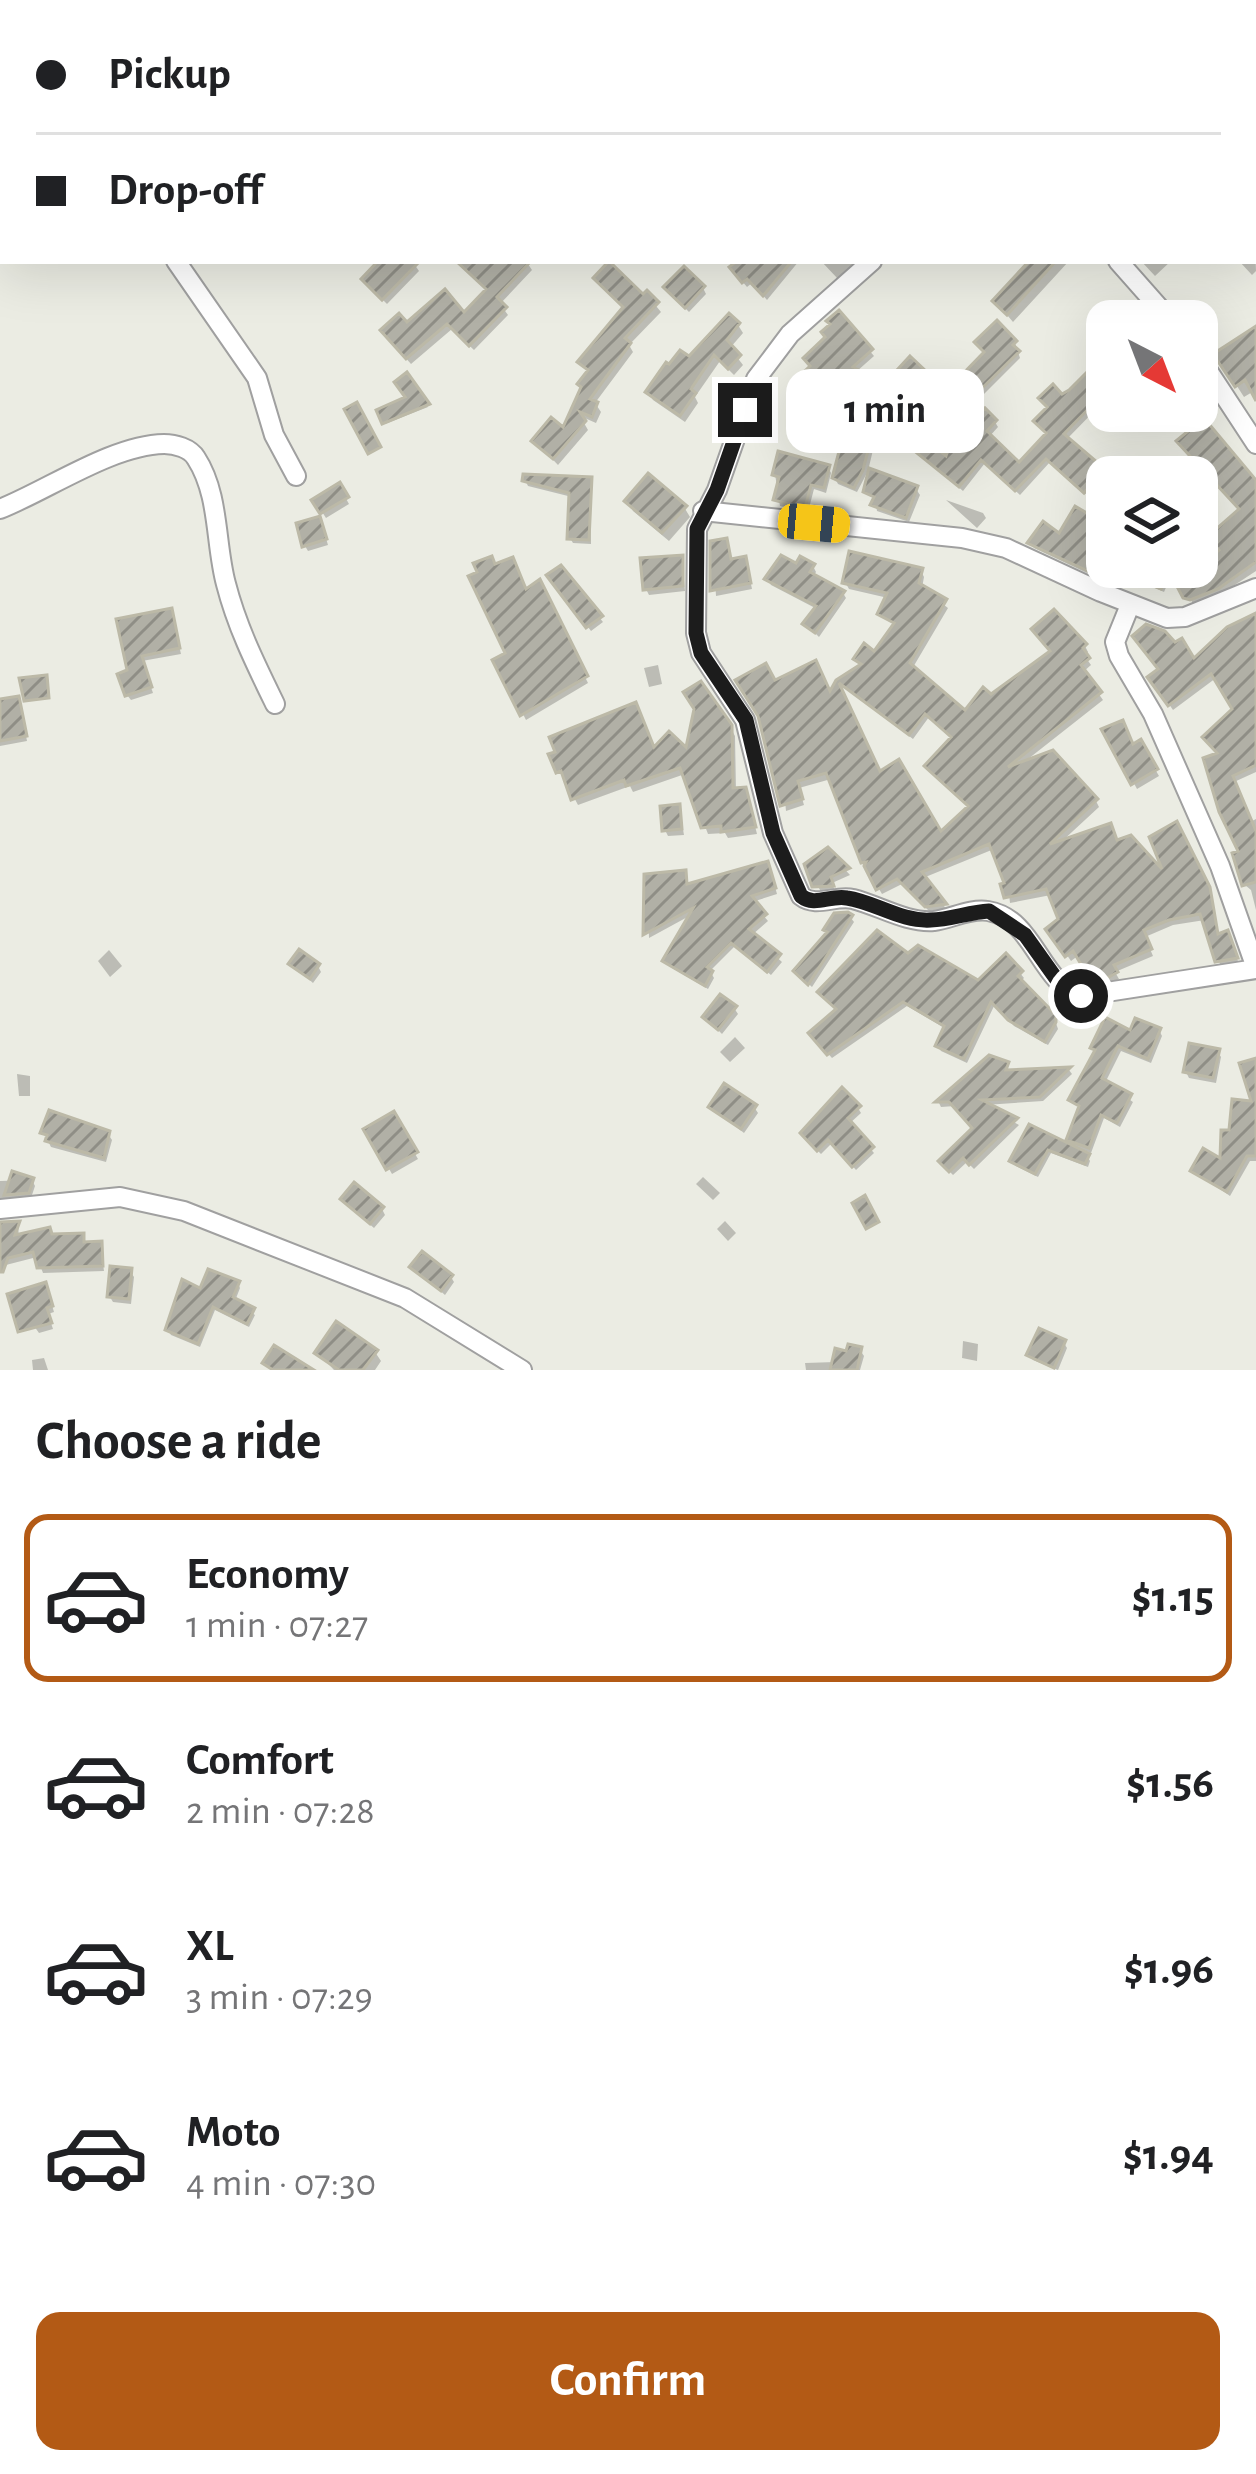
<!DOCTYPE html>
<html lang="en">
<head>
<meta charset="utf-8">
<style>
  body { margin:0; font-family:"Alegreya Sans",sans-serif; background:#f2f2f2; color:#202124; height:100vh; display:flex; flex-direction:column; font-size:45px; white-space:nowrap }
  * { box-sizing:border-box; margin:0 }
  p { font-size:39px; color:#757577 }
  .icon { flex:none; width:66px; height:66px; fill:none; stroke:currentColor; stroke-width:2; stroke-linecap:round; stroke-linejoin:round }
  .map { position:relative; height:1370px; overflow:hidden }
  .side { display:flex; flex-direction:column; background:#fff; flex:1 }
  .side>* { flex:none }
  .guide { position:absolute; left:0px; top:0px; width:1257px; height:264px; box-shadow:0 12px 48px #0002; display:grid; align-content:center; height:264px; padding:0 36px; background:#fff }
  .needle { width:78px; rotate:138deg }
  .tools { position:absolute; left:1086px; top:300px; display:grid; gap:24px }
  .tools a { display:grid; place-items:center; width:132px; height:132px; border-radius:24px; background:#fff; box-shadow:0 12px 48px #0002; font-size:60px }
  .end { position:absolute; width:54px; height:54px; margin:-27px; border:15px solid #1c1c1c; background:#fff; box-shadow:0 0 0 6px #fff }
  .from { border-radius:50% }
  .bubble { position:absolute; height:84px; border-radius:24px; background:#fff; box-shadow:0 12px 48px #0002; font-size:39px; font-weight:700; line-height:84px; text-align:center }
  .car { position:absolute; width:36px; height:72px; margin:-36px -18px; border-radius:15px; box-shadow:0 0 9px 3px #0007; background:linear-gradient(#f5c518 24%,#345 0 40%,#f5c518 0 76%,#345 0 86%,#f5c518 0) }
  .guide b { display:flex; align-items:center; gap:42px; height:114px; font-size:45px }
  .guide b+b { border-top:3px solid #e0e0e0 }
  .guide i { width:30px; height:30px; background:#202124 }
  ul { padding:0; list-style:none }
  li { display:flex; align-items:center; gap:36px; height:168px; margin:0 24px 18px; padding:0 12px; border:6px solid transparent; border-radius:24px }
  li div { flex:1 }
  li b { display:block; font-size:45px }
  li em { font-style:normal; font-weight:700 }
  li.selected { border-color:#b35a15 }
  li>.icon { width:108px; height:108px; stroke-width:1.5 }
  h2 { padding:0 36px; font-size:54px; line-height:144px }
  .action { display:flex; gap:24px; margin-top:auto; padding:24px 36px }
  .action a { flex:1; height:138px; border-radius:24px; background:#b35a15; color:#fff; font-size:48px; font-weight:700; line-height:138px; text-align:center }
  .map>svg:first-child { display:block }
</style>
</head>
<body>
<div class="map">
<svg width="1256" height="1370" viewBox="0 0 1256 1370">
  <defs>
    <pattern id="building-hatch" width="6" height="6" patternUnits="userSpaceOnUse" patternTransform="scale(3)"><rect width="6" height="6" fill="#b1b0a6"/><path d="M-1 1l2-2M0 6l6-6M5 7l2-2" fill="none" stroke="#8f8e86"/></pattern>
  </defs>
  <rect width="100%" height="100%" fill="#ebece3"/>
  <path fill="#0003" d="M850,0H889L893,3H847Z
    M1192,0H1256V7L1254,3H1190Z
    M1256,51V105L1254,107V54Z
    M1254,142L1256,144L1254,190Z
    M1254,215L1256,271L1252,275L1239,261H1254Z
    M382,261H412L419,271L387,304L368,285Z
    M457,261H526L532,270L500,304L508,315L474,350L452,329L411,364L387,337L406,326L464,316L489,291Z
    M741,261H799L767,300L752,283L747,287L736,274Z
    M821,261H857L838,279Z
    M1033,261H1069L1013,322L996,302Z
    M1141,261H1171L1155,276Z
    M601,285L643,298L647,295L661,312L629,345L633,352L595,403L601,412L596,423L580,416L588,430L558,465L535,441L564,432L590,373L581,362L625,309Z
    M703,288L706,294L689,312L670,293Z
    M838,314L874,356L856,372L875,386L870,396L842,383L817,407L799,388Z
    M738,325L743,333L730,348L743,365L734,375L720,361L695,397L698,403L685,422L653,400L648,392Z
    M1107,328V349L1097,337Z
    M1256,330V394L1254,391L1244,397L1217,355Z
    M1015,343L1020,358L976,402L962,388Z
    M1107,351V398L1066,440L1106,476L1088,496L1050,462L1020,495L985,463L963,491L910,445L948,461L995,422L998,427L989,437L1019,466L1048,435L1061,397L1097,366L1096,363Z
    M926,375L929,381L907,404L892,389Z
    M406,376L428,407L385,424L380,411L409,399Z
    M873,427L877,433L868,471L857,492L838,484L835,478Z
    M828,467L831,473L826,493L814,489L808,512L780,506L775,474Z
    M525,480H590L591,544L573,543L570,538L572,497L528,486Z
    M339,486L349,504L326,518L315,501Z
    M916,489L920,495L909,522L877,511L875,500L866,492Z
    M946,500L983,513L986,518L977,528Z
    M628,501L684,507L690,517L669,541L633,511Z
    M1076,510L1107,529L1109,567L1102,580L1034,548L1031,543L1060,537Z
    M1241,511L1256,521V571L1221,594L1194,605L1173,572L1164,592L1109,567H1197V551Z
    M322,525L328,545L308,551L305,546Z
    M726,541L732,562L747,565L752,589L716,596L713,544Z
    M682,558L685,591L649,595L646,589Z
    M813,566L816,572L813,577L843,593L846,598L819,637L806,624L817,609L771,585L768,579L797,567Z
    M495,567L526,593L539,584L588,683L526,720L496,661L509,654Z
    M560,569L603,622L591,631L550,576Z
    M921,571L924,577L922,588L948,608L912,669L966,714L1085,646L1088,652L1084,655L1091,665L1083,672L1103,700L1023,763L1096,801L1099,807L1059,844H1117L1170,881L1212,896L1219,937L1230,940L1239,964L1221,967L1205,920L1173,925L1145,937L1153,956L1115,972L1119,979L1111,984L1098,986L1079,955L1071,961L1049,929L1062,920L1051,895L1010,903L1008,885L994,849L923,878L947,910L931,913L902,884L882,894L863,862L831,779L799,788L804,805L786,811L774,684L831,697L879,774L940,835L970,808L953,739L929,717L913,739L838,683L861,668L856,659L875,655L895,626L880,613L888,598L849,589L845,582Z
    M171,611L181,654L142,661L153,693L131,700L127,695L131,672Z
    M1193,662L1256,676V772L1234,782L1250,822L1256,819V910L1251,890L1245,885L1243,853L1220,755L1236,710L1216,678L1173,710L1151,678Z
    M658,665L662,684L649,687L644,668Z
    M0,702L20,704L27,741L0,746Z
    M730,727L735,736L736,791L748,798L757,834L728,838L725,833L708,834L685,774L633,792L630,786L578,805L552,756L687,752Z
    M1106,730L1132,748L1140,743L1159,776L1137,789Z
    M679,807L684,835L668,836L665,830Z
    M828,851L850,875L832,883L835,891L821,892L807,865Z
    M770,869L777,894L752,902L768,921L752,935L782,962L771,975L735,946L710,971L714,978L708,989L669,966L666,961L693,914L649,938L647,876L684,873L688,887Z
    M851,918L854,922L812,987L800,976Z
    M109,950L122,966L110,977L98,961Z
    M908,956L978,984L1020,973L1024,978L1020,982L1054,1017L1058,1029L1048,1045L1014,1026L995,1004L967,1063L941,1051L938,1046L946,1029L907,1006L832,1058L815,1039Z
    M292,964L318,966L321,972L313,983Z
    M734,1008L738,1014L722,1034L706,1018Z
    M1159,1030L1162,1036L1151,1063L1121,1051L1105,1083L1133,1102L1120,1127L1104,1118L1091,1153L1084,1150L1090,1161L1088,1167L1051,1153L1038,1177L1016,1166L1013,1161L1031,1128L1075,1150L1070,1140L1081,1109L1071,1100L1096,1053L1093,1048L1132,1034Z
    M735,1037L745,1048L730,1062L720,1052Z
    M1218,1052L1221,1057L1216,1083L1189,1078L1186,1072Z
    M990,1059L1006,1064L1008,1073L1069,1070L1072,1074L1043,1101L985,1105L1019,1125L974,1169L967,1162L953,1175L945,1167L975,1129L955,1106L941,1107L939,1103Z
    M1256,1061V1161H1250L1230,1196L1193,1171L1223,1163L1231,1133L1255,1104Z
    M17,1074L30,1076V1096H19Z
    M711,1107H754L758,1113L744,1133Z
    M858,1108L861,1113L849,1124L874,1153L856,1170L832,1143L821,1154L806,1139Z
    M393,1115L418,1159L392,1174L367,1130Z
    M44,1133L108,1134L112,1140L106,1162L51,1147Z
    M703,1177L720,1193L713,1200L696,1184Z
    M32,1180L35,1186L31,1198L0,1202V1181Z
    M347,1205L382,1209L385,1215L374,1228Z
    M725,1221L736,1233L728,1241L717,1229Z
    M0,1224H18L19,1238L82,1237L86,1242L100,1244L104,1271L43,1273L37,1257L2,1266Z
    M413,1267L451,1277L454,1282L445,1295Z
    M130,1271L134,1277L131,1304L113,1302L110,1297Z
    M238,1283L240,1288L235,1301L255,1315L249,1327L215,1310L200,1347L171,1335L168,1330L202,1292Z
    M48,1292L54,1312L48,1314L53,1329L39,1333L34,1326Z
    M963,1341L978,1344L977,1361L962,1358Z
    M1064,1343L1067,1348L1058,1370L1033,1360L1029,1354Z
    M860,1350L864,1356L860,1370H779H806L805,1363L835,1362Z
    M375,1352L381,1361L375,1370H334L318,1353Z
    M44,1358L48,1370H33L32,1360Z"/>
  <path fill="url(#building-hatch)" stroke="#bcb9a7" stroke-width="3" fill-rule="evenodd" d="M378,261H420L382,300L361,279Z
    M456,261H531L497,297L507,307L469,346L447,324L406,359L380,330L399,313L407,322L445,289L464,312L486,289Z
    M609,261L643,294L647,290L659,302L625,338L631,343L590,399L598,402L592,417L580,412L586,421L553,459L531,441L551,417L563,427L581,387L577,384L588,370L577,362L623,307L593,278Z
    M737,261H792L763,296L747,279L742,283L729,267Z
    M1029,261H1056L1007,315L992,301Z
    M684,266L705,286L685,308L663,287Z
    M839,310L873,349L853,367L874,378L867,392L838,379L813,403L792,383L810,366L803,358L825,337L821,332L830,324L826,321Z
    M729,313L740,323L727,340L741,355L728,369L714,355L691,389L696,393L680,416L645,392L666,362L669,364L680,350L689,356Z
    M997,320L1017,341L1013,345L1020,351L972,398L955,382L984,352L974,342Z
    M1256,326V401L1245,380L1235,387L1213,354Z
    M1107,352V390L1064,434L1105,469L1084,493L1046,459L1015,491L981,460L959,487L907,445L915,435L923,437L946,456L950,444L956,446L963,425L968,426L985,408L997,420L987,431L1019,462L1046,433L1033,421L1047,407L1038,398L1053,384L1062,394L1069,390Z
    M910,356L928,373L902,400L885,383Z
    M407,372L430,404L382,424L376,410L405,397L394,382Z
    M357,402L381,447L368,454L344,409Z
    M848,417L875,424L863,470L854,488L832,478Z
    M1204,418L1256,480V562L1218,589L1190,600L1183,598L1169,571L1161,589L1109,568L1198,567L1219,550L1207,537L1239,509L1176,441Z
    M778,451L830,465L824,488L811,485L805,508L773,500L779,477L772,475Z
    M869,468L918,486L906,518L870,505L874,497L863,492Z
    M648,473L687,506L662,533L624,501Z
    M523,474L592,477L589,540L567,539L569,493L522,481Z
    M340,482L349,497L320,514L311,500Z
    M1075,506L1102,522L1092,538L1107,546V567L1099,576L1027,543L1043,521L1059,533Z
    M320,516L327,539L302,547L296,523Z
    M727,538L731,559L746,556L751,583L710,591V541Z
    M849,551L923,568L919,583L947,599L910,663L965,710L983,687L991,694L1050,651L1031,629L1054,609L1087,644L1083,648L1090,658L1081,665L1102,692L1008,767L1053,750L1098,799L1050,844L1111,823L1117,840L1131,835L1162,869L1149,837L1177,821L1210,887L1218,934L1228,930L1238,958L1215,962L1200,914L1169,920L1144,930L1152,949L1114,965L1118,972L1107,978L1091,981L1073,951L1065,957L1045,929L1058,919L1046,889L1004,898L1000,884L1004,883L989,844L922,872L947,904L925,907L897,879L876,890L864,866L866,862L861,863L826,773L798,781L803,799L780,806L758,716L735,680L766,663L775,680L816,660L830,691L836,680L861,664L853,659L864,643L874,651L894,623L877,614L887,593L842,583ZM839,683L909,735L925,714L951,737L924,766L968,806L941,831L899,759L880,771Z
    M683,555V586L643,590L640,558Z
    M781,555L796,563L800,556L815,564L810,572L845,591L815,633L802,624L816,606L764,579Z
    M492,556L495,564L513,557L526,589L540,579L588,676L520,716L492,660L505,653L468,576L477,572L473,563Z
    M561,565L603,616L586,628L546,575Z
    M172,608L180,648L142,656L152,687L125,696L117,674L127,670L116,619Z
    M1256,613V765L1233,776L1256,831V882L1242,886L1232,853L1238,851L1219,812L1203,758L1217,753L1202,737L1232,709L1211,674L1168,706L1147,677L1158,669L1132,636L1146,624L1165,631L1175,642L1182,638L1194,658L1227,627Z
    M47,675L49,698L24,701L19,678Z
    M701,681L732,725L733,788L746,787L756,827L721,832V826L701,828L680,768L626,786L624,780L571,800L561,771L556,773L548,754L555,752L549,737L636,702L654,747L669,731L686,747L694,709L683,692Z
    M19,696L27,736L0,741V699Z
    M1123,720L1133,744L1141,739L1158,769L1131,785L1101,729Z
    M680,804L682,829L662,831L660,806Z
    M828,847L850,868L831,877L834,886L812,887L804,864Z
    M768,861L776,888L752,896L767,914L749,929L781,954L767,972L731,943L707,967L713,971L705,986L662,961L693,908L643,935L644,874L686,870L687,884Z
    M848,912L853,915L808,985L793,971L827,932L823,930L834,913Z
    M877,930L908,953L918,945L978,980L1006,953L1023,971L1018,976L1056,1015V1022L1045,1042L1008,1020L991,1002L964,1059L935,1046L944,1026L903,1002L827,1055L808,1033L836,1009L817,992Z
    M299,949L320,964L310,979L288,964Z
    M720,994L737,1006L718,1030L702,1017Z
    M1105,1017L1130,1030L1135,1018L1161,1028L1148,1059L1118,1046L1102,1078L1132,1094L1117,1123L1101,1115L1089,1148L1066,1140L1079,1106L1068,1100L1095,1050L1090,1048Z
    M1189,1043L1220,1049L1213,1078L1183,1072Z
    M989,1055L1009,1062L1006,1070L1071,1067L1040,1097L982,1100L1018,1118L969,1165L963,1158L949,1172L938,1161L972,1128L949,1102H935Z
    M1256,1058V1156H1247L1227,1192L1190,1171L1203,1148L1220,1158L1221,1130H1229L1232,1099L1251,1101L1239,1063Z
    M724,1083L757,1105L741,1129L708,1107Z
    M842,1087L861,1106L848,1118L874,1147L852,1167L828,1140L817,1151L800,1133Z
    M49,1110L110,1131L104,1158L45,1141L47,1135L40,1133Z
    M394,1111L418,1152L386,1170L363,1129Z
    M1029,1124L1090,1154L1085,1164L1048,1150L1035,1174L1009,1161Z
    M12,1171L34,1178L29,1193L4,1195Z
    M354,1182L384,1207L370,1224L340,1199Z
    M865,1195L879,1222L866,1229L852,1203Z
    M20,1221L15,1235L50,1227L52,1234L84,1233V1242L102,1241L103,1266L37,1268L33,1252L8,1258L3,1272H0V1222Z
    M422,1251L453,1275L441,1291L409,1267Z
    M110,1266L132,1268L129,1299L107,1297Z
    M208,1269L240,1281L233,1297L255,1308L247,1324L213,1307L198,1344L165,1330L182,1279L200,1288Z
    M46,1282L53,1306L47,1308L52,1323L18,1332L7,1294Z
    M336,1321L378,1350L363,1370H339L314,1353Z
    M1039,1328L1066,1340L1054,1368L1026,1355Z
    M848,1344L862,1347L857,1370H830L835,1348L846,1351Z
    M274,1345L314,1370H273L262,1363Z"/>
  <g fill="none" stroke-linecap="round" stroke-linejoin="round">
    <g stroke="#a0a0a0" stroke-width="22">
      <path id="minor" d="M200,3L202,0
        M511,3L513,0
        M1055,3L1056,0
        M176,261L257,378L274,435L296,476
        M872,261L790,334L756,379L717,490L697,529L696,633L701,653L745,720L773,833L801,896C816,908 835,895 853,899C880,906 906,923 934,921C951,919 970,908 988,911C1035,919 1039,982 1081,996L1256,969
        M1118,261L1171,321
        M1197,354L1256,444
        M0,509C48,490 112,445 164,444C175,444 190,448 196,458C220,495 215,544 226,584C237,627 256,665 275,704
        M703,511L962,538L1006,548L1101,592L1167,618L1185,617L1256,588
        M1130,605L1115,642L1119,656L1153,714L1220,866L1256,968
        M0,1209L120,1197L184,1211L405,1298L522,1370"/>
    </g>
    <use href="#minor" stroke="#fff" stroke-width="18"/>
  </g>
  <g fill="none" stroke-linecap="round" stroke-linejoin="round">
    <path stroke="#1c1c1c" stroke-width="15" d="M745,410L717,490L697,529L696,633L701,653L746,720L773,833L801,896C815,907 829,895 847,898C875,902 901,922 931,920C950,920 969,912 989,911L1025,935L1065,991L1081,996"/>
  </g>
</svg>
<div class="tools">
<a><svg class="needle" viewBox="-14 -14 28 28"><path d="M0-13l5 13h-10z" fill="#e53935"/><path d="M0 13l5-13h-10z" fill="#757577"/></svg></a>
<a><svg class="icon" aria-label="layers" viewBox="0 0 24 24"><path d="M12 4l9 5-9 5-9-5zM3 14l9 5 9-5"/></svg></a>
</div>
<i class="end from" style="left:1081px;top:996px"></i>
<i class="end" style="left:745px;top:410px"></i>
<div class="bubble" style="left:786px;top:369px;width:198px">1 min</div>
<i class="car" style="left:814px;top:523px;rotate:95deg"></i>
<div class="guide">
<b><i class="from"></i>Pickup</b>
<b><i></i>Drop-off</b>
</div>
</div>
<section class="side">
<h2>Choose a ride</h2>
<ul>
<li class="selected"><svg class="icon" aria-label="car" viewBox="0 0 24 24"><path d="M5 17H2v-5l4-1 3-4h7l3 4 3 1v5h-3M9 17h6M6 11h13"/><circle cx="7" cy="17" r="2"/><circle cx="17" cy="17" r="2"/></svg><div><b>Economy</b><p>1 min · 07:27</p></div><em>$1.15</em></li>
<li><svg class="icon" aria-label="car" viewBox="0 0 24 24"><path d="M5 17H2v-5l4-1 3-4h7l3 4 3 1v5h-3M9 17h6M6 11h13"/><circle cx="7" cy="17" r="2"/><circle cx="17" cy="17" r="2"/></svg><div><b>Comfort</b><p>2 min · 07:28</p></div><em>$1.56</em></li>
<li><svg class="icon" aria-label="car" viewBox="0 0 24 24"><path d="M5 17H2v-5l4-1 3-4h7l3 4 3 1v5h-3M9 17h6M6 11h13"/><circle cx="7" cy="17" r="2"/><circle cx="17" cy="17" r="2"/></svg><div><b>XL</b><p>3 min · 07:29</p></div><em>$1.96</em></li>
<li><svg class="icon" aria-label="car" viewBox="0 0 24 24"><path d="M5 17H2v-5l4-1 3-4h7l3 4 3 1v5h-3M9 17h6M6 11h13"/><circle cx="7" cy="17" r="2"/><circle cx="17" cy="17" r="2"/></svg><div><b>Moto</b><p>4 min · 07:30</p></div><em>$1.94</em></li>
</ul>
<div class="action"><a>Confirm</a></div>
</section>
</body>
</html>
